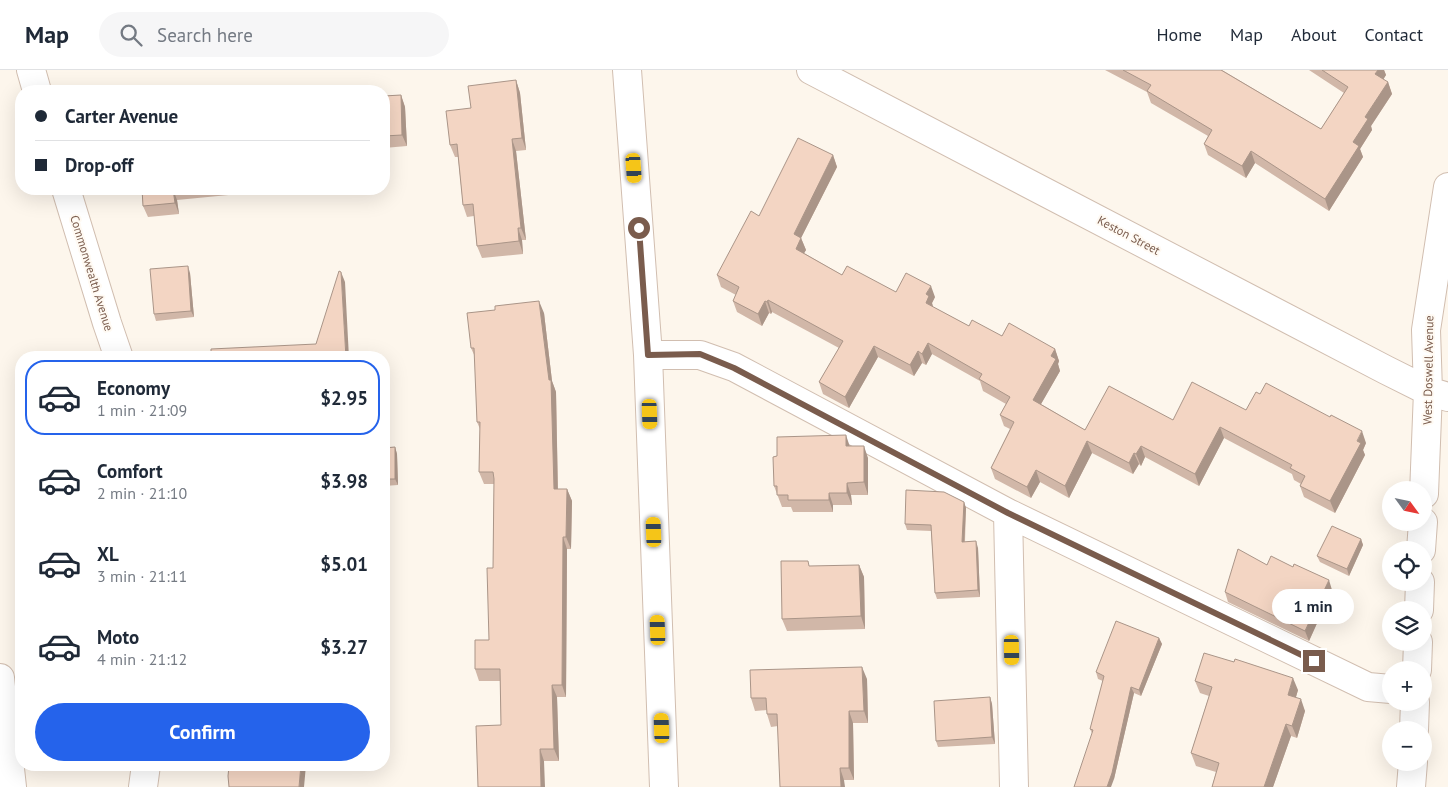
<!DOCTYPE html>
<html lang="en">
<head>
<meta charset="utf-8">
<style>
  body { margin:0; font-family:"PT Sans",sans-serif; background:#f6f6f7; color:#1f2937; height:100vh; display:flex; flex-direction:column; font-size:19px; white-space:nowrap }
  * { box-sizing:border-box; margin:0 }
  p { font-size:16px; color:#747a83 }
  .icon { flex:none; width:28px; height:28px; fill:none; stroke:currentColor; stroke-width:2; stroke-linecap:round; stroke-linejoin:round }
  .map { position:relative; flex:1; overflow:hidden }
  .drawer { position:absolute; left:15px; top:281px; width:375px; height:420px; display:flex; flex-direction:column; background:#fff; border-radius:20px; box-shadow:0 5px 20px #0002 }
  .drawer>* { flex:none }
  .banner { position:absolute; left:15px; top:15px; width:375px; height:110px; border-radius:20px; box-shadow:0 5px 20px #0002; display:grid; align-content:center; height:110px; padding:0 20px; background:#fff }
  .needle { width:32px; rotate:123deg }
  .tools { position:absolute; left:1382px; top:411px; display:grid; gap:10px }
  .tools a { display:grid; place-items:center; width:50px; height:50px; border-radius:50%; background:#fff; box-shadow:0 5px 20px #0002; font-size:25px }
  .end { position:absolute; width:22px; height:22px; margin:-11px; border:6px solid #7a5c4d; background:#fff; box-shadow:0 0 0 2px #fff }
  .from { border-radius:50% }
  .bubble { position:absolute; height:35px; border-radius:18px; background:#fff; box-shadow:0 5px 20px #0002; font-size:16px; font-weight:700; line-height:35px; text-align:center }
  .car { position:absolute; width:15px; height:30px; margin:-15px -8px; border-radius:6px; box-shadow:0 0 4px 1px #0007; background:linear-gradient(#f5c518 24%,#345 0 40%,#f5c518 0 76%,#345 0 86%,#f5c518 0) }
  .banner b { display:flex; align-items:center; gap:18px; height:48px; font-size:19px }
  .banner b+b { border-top:1px solid #e0e1e3 }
  .banner i { width:12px; height:12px; background:#1f2937 }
  ul { padding:9px 0 0; list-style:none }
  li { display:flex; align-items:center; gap:15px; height:75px; margin:0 10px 8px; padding:0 10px; border:2px solid transparent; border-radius:20px }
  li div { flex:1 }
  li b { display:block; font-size:19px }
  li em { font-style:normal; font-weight:700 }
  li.current { border-color:#2563eb }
  li>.icon { width:45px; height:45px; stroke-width:1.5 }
  .cta { display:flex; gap:10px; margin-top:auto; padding:10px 20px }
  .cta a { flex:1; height:58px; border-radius:30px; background:#2563eb; color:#fff; font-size:20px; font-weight:700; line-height:58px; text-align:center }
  header { display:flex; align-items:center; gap:30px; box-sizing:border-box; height:70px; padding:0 25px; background:#fff; border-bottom:1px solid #e0e1e3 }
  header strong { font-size:24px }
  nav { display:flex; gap:28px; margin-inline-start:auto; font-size:18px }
  .search { width:350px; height:45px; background:#f6f6f7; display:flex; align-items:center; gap:12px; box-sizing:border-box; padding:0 18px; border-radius:28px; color:#747a83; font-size:19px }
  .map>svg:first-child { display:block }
</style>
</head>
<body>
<header>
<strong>Map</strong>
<div class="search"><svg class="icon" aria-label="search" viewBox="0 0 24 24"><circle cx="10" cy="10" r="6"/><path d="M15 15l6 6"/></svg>Search here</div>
<nav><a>Home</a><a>Map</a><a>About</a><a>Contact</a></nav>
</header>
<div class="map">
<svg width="1448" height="717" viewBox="0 0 1448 717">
  <rect width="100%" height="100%" fill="#fdf6ec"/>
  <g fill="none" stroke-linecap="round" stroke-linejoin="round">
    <g stroke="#d1beb0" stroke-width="30">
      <path id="minor" d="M31,0L37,21
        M627,0L648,285L664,717
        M811,0L1386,300L1428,321L1448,327
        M66,119L107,253L119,288
        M648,285H700L734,297L1008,443L1368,617L1391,619
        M1424,424L1428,321L1426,260L1448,117
        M1008,443L1014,717
        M1421,480L1423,452
        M1419,540L1420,512
        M1417,600L1418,572
        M0,608L12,717
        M1414,660L1415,632
        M143,717L146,695
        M1411,717L1413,692"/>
    </g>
    <use href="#minor" stroke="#fff" stroke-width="28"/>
  </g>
  <path fill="#d1b7a8" d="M1105,0H1222L1321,59L1344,23L1309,0H1384L1386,5L1383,9L1388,12L1392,24L1371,56L1372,60L1360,79L1363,87L1329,141L1255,93L1246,108L1208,85L1204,74L1208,66L1151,33L1147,22Z
    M516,10L520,23L526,80L516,81L526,170H522L523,184L482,188L477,176L474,146L467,147L463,135L458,87H455L450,75L471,38Z
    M401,25L405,37L407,76L384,78V26Z
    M833,85L837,97L801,168L806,180L804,183L842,205L896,222L935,227L932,233L933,237L969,256L1002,266L1055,279L1059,291L1058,294L1060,301L1041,334L1085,360L1173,350L1246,340L1366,373L1363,380L1365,385L1335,443L1304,427L1300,416L1301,414L1294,410L1292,404L1224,368L1199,416L1145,387L1141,396L1139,394L1133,404L1092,383L1069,428L1040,412L1031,428L995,409L991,398L1010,359L1004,356L1000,345L1006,334L983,321L980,311L932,284L926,295L922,293L914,306L878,287L849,338L823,324L819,312L839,278L772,242L771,244L769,243L762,256L737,242L733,231L736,225L721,217L717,205L759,146Z
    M136,119H249V123L177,130L179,144L148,147L143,136L142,123H138Z
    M190,203L194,247L156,251L154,244Z
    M544,243L552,311L556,322L558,419H567L572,431L571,479H567L566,627H557L559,691H544L501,655L500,611H479L475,599L489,570L493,498L494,414H484L479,402L480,359L477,352L475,287L471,278Z
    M850,376L868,388V425H851L852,435H833V442H793L791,437H782L774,416Z
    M395,377L397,384L398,415L384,416V378Z
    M964,432L966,438L965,472L978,478L980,527L937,529L935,523L931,461L907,460L905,454Z
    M1361,469L1363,475L1349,506L1320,492L1317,486Z
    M859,495L864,507L865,559L787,561L782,549Z
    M1267,495L1332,520L1309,571L1228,532L1225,522Z
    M1159,568L1162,574L1141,626L1134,623L1114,709L1090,659L1103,611L1098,609L1096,602Z
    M867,609L868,653H853L854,710H844L778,656L771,657L767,644V640L755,641L751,628Z
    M1195,611L1298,620L1296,627L1305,641L1297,668L1291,666L1273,717H1212L1216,702L1196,696L1191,683L1209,626L1200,623Z
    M990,627L992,634L995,674L938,677L936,671Z"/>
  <path fill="#aa9588" d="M1378,0H1384L1386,5L1380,15L1375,4Z
    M516,10L520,23L526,80L522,68Z
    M1388,12L1392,24L1371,56L1372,60L1360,79L1363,87L1329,141L1325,129L1365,47Z
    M401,25L405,37L407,76L402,65Z
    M512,69L516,81L526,170L521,158Z
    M1251,81L1255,93L1246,108L1242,96Z
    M833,85L837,97L801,168L806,180L800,190L796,179L794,164Z
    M173,119L177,130L179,144L175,133Z
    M518,158L522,170L523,184L519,171Z
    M188,196L190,203L194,247L191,241Z
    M341,202L345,212L349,288H346Z
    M931,216L935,227L932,233L933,237L926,233V224Z
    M768,230L772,242L771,244L767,232Z
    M539,231L544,243L552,311L556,322L558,431L554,419L549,310Z
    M765,231L769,243L762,256L758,244Z
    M928,273L932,284L926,295L922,284Z
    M874,276L878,287L849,338L845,327Z
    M1055,279L1059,291L1058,294L1060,301L1037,341L1033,330L1051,286Z
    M918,281L922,293L914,306L910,295Z
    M1220,357L1224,368L1199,416L1195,404Z
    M1362,361L1366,373L1363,380L1365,385L1335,443L1330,431Z
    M846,365L850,377L846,376Z
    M1087,371L1092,383L1069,428L1065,416Z
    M864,376L868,388V425L864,412Z
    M1141,376L1145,387L1141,396L1136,384Z
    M395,377L397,384L398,415L395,409Z
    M1134,383L1139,394L1133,404L1129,393Z
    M1036,400L1040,412L1031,428L1027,417Z
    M847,413L851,425L852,435L847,423Z
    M567,419L572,431L571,479L566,467Z
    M829,423L833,435V442L829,430Z
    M964,432L966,438L964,478L962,472Z
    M563,467L567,479L566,627L562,615Z
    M1361,469L1363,475L1349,506L1347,499Z
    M976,471L978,478L980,527L978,520Z
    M859,495L864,507L865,559L861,546Z
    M1329,510L1332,520L1309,571L1305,561Z
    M1159,568L1162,574L1141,626L1139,620Z
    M862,597L867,609L868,653L864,641Z
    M1293,608L1298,620L1293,637L1288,625Z
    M552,615L557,627L559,691L554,679Z
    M1131,617L1134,623L1114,709L1111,717H1107Z
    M990,627L992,634L995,674L992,667Z
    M1301,629L1305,641L1297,668L1292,656Z
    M849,641L853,653L854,710L849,698Z
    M1286,654L1291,666L1273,717H1264Z
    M540,679L544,691L545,717H541Z
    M301,695H306L304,717H299Z
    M840,698L844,710L845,717H841Z"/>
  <path fill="#f3d5c3" stroke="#aa9588" d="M1123,0H1221L1321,59L1348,17L1322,0H1378L1375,4L1388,12L1365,47L1368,49L1353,72L1359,76L1325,129L1251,81L1242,96L1204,74L1212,60L1147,21L1151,15Z
    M516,10L522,68L512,69L521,158H518L519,171L477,176L473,134L463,135L457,74L450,75L446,41L471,38L468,16Z
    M401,25L402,65L384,66V26Z
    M798,68L833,85L794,164L801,168L796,179L842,205L847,196L896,222L906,203L931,216L926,224L929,226L926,233L969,256L972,250L1002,266L1009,253L1055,279L1051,286L1056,289L1033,330L1085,360L1109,316L1173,350L1192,312L1246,340L1256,322L1260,324L1266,313L1330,347L1331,345L1362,361L1357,371L1361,373L1330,431L1300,416L1305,406L1290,398L1292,395L1220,357L1195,404L1141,376L1136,384L1134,383L1129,393L1087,371L1065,416L1036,400L1027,417L991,398L1014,352L1000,345L1010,327L979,309L982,304L928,273L922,284L918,281L910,295L874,276L845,327L819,312L843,271L768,230L767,232L765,231L758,244L733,231L739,217L717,205L751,141L759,146Z
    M142,119H173L175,133L143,136Z
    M188,196L191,241L154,244L150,199Z
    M339,201L341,202L346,288H211V279L316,274Z
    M539,231L549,310H551L554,419H567L566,467H563L562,615H552L554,679H540L541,717H478L476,656L501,655L500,599H475V570H489L487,498H493L494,409L493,402H479L480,352H477L474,278H471L467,243L495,240V236Z
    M846,365V376H864V412L847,413V423H829V430H788V425H777V416H774L773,387L777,386V367Z
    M395,377V409H384V378Z
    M906,420L944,422L964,432L962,472L976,471L978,520L935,523L931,455L905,454Z
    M1332,456L1361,469L1347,499L1317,486Z
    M1238,479L1267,495L1271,486L1293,497L1294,494L1329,510L1305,561L1225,522Z
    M781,491H808L809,496L859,495L861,546L782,549Z
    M1116,551L1159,568L1139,620L1131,617L1112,703L1107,717H1074L1093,660L1090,659L1104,606L1096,602Z
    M1204,583L1234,592L1235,589L1293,608L1288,625L1301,629L1292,656L1286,654L1264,717H1212L1219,693L1191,683L1212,617L1195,611Z
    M862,597L864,641H849V698H840L841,717H780L777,644H767L766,628H751L750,600Z
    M990,627L992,667L936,671L934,631Z
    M227,695H301L299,717H229L228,706L229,696H227Z"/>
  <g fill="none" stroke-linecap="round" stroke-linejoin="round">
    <path stroke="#7a5c4d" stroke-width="6" d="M639,158L648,285L700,284L734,298L1008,443L1314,591"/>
  </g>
  <g text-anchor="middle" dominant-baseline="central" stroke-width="4" stroke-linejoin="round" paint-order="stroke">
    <g font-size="12" fill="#7a5c4d" stroke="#fffaf3">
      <text transform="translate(1129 165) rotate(28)">Keston Street</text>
      <text transform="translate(92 203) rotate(73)">Commonwealth Avenue</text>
      <text transform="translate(1428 300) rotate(-89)">West Doswell Avenue</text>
    </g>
  </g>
</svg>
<div class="tools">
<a><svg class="needle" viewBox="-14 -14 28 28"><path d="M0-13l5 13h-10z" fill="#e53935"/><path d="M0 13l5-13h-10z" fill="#747a83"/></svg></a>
<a><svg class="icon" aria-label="locate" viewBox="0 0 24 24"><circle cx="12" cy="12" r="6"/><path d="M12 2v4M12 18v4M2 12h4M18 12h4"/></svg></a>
<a><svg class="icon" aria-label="layers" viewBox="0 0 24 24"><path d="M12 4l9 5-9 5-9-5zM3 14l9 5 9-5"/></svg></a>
<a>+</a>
<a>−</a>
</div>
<i class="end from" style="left:639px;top:158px"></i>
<i class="end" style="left:1314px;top:591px"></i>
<div class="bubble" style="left:1272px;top:519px;width:82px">1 min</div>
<i class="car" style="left:634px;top:98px;rotate:176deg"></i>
<i class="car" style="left:650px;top:344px;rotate:178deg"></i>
<i class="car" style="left:654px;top:462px;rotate:358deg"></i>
<i class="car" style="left:658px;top:560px;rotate:358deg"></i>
<i class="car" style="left:1012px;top:580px;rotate:179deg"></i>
<i class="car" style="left:662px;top:658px;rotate:358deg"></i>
<div class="banner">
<b><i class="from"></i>Carter Avenue</b>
<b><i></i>Drop-off</b>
</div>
<section class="drawer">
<ul>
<li class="current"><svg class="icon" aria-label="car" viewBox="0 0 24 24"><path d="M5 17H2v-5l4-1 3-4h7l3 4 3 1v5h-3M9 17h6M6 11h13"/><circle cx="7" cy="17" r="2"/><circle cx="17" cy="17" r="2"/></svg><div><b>Economy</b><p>1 min · 21:09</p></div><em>$2.95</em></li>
<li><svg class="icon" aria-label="car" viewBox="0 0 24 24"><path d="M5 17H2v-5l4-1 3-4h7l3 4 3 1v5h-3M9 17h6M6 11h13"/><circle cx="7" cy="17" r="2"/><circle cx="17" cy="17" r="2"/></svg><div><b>Comfort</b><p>2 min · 21:10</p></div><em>$3.98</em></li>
<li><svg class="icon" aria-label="car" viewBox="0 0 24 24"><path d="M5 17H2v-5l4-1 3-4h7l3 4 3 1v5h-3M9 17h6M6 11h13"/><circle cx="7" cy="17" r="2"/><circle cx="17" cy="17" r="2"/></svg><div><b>XL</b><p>3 min · 21:11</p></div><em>$5.01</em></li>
<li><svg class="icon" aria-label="car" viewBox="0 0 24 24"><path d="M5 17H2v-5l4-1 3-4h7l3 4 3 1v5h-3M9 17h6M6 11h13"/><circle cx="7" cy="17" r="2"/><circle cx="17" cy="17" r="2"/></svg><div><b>Moto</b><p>4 min · 21:12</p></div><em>$3.27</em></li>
</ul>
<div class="cta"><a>Confirm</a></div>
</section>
</div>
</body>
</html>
